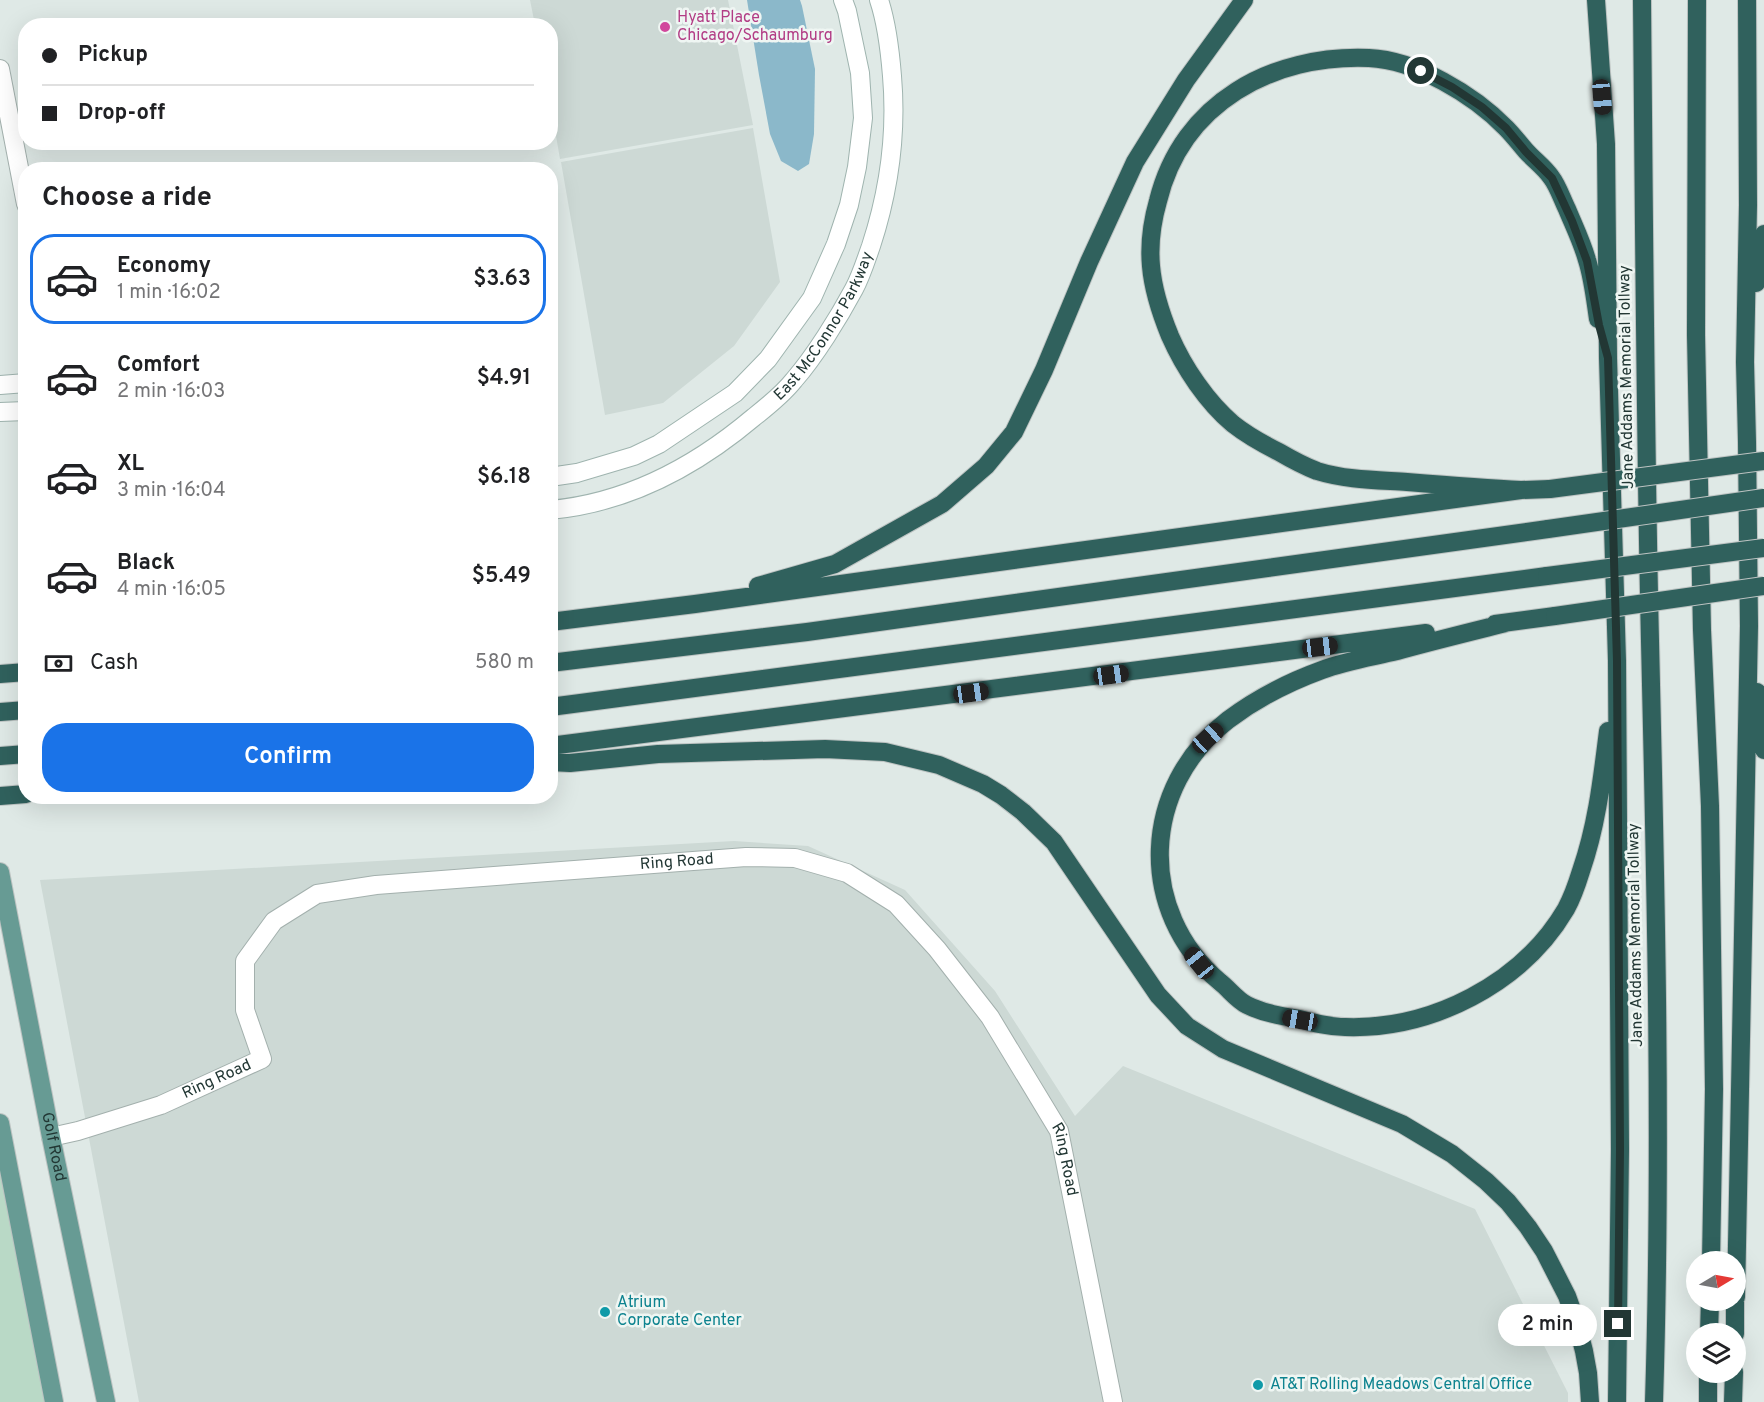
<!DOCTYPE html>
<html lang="en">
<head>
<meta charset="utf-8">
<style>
  body { margin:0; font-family:Overpass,sans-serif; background:#f2f2f2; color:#202124; height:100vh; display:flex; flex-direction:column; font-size:22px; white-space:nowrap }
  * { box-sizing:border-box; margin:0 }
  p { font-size:20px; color:#757577 }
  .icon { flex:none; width:33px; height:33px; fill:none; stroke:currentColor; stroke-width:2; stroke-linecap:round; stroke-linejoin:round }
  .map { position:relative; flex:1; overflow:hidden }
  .sheet { position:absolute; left:18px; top:162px; width:540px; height:642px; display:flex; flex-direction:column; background:#fff; border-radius:24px; box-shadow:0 6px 24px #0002 }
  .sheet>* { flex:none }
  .banner { position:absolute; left:18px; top:18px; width:540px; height:132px; border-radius:24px; box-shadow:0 6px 24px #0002; display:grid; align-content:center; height:132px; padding:0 24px; background:#fff }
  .needle { width:39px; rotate:80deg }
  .fabs { position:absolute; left:1686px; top:1251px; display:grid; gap:12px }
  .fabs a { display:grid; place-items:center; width:60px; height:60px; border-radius:50%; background:#fff; box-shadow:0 6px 24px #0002; font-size:30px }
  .end { position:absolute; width:27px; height:27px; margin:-14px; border:8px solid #223734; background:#fff; box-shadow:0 0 0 3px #fff }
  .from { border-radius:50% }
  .bubble { position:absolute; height:42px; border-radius:21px; background:#fff; box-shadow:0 6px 24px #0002; font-size:20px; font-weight:600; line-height:42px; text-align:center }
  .car { position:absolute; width:18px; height:36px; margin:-18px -9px; border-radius:8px; box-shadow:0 0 4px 2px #0007; background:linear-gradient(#222 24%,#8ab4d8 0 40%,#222 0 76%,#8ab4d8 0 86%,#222 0) }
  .banner b { display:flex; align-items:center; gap:21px; height:57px; font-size:22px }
  .banner b+b { border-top:2px solid #e0e0e0 }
  .banner i { width:15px; height:15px; background:#202124 }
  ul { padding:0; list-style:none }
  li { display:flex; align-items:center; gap:18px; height:90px; margin:0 12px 9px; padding:0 12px; border:3px solid transparent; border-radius:24px }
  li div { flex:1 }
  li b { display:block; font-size:22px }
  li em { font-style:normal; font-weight:600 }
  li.active { border-color:#1a73e8 }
  li>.icon { width:54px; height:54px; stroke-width:1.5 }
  h2 { padding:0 24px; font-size:27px; line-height:72px }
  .pay { display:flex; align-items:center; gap:15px; height:66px; padding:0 24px; font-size:22px }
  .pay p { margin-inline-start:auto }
  .cta { display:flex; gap:12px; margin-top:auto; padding:12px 24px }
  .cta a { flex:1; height:69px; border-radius:24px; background:#1a73e8; color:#fff; font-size:24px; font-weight:600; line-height:69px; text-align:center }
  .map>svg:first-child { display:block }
</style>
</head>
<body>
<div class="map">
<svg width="1764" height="1402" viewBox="0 0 1764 1402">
  <rect width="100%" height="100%" fill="#dfe9e6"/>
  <path fill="#cdd9d5" d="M530,0H728L753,125L560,159L551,107L550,26L535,25Z
    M753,128L780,282L734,346L663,403L605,415L561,162Z
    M734,841L808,846L905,890L995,991L1075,1116L1123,1066L1475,1209L1568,1393V1402H139L40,880Z"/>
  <path fill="#b9d9c6" d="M0,1125L54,1402H0Z"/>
  <path fill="#8bb8ca" d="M747,0H800L802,6L815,69L814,134L809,164L798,171L781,161L770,134L759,75Z"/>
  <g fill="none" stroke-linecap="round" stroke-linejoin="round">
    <g stroke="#a3b0ad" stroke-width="20">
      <g id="street">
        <path d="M0,69L26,204"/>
        <path id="s1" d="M51,1137L78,1131L161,1105L262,1059L245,1010V961L274,921L317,894L376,885L746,857L795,858L847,873L896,904L937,949L990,1017L1059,1131L1113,1402"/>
      </g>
    </g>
    <g stroke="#9fb4af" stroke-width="20">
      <g id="secondary">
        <path d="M0,385L26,383"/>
        <path d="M0,412L26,411"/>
        <path d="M550,477L577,473L634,456L659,444L735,393L768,359L812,298L836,244L849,205L857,167L863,118L860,73L847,11L843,0"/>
        <path id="s2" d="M550,510C627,503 696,466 754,417C768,406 783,394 794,380C815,356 839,317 854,289C861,276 866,260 871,246C889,191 897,134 892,76C890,51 887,24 879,0"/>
      </g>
    </g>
    <g stroke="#bdc3c2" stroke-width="20">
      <g id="primary">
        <path id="s3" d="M0,872L51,1137L106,1402"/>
        <path d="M0,1123L54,1402"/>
      </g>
    </g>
    <g stroke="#bdc3c2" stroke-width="20">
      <path id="highway" d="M1596,0L1606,144L1608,358L1617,661L1620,1149L1617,1402
        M1642,0C1644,214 1645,427 1650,641C1656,895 1662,1149 1654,1402
        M1697,0L1696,335L1702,630L1710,806L1714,1089L1711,1262
        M1756,283L1764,234
        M1521,490C1483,488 1445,485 1407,482C1376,480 1346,480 1317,471C1304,466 1291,459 1279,452C1263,444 1247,435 1233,424C1207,402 1184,368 1170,336C1161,314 1153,290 1151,266C1149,244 1152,222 1158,201C1182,103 1272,54 1369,58C1416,60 1474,95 1506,128C1513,135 1519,143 1526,151C1534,160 1544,167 1551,177C1558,186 1562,199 1567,209C1574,226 1582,242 1587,260C1593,279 1595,299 1598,319
        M758,586L835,564L942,504L986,466L1014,432L1044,370L1089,262L1135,162L1186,80L1244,0
        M550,622L695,604L1521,490L1550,489
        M1506,623C1470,632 1433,641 1397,651C1372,657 1346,661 1322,670C1289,682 1256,699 1228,720C1141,787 1136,911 1220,982C1229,989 1237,1000 1247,1005C1263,1013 1281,1016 1299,1019C1314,1023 1329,1027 1345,1027C1431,1030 1522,984 1566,909C1572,898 1577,884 1581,871C1597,825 1602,779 1608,731
        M1495,624L1555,616
        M550,663L807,632L1548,529
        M0,674L26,672
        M1757,692L1764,750
        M550,707L1547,576
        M0,712L26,710
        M550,746L1426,633
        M0,756L26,754
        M550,762L570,763L658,754L825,749L885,752L939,765L983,784L1001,795L1023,812L1054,842L1158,995L1187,1026L1223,1049L1402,1124L1452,1154L1486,1181L1508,1202L1528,1227L1544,1251L1567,1296L1577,1324L1584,1351L1588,1373L1590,1402
        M0,796L26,794
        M1736,1297L1749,626L1747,442L1745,362L1748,205L1747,0
        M1709,1334L1710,1300
        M1735,1334V1300
        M1708,1402V1372
        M1733,1402L1734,1372"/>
    </g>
    <use href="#street" stroke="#fff" stroke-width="18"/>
    <use href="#secondary" stroke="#fff" stroke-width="18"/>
    <use href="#primary" stroke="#679b94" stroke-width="18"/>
    <use href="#highway" stroke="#30615d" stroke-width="18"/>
    <g stroke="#bdc3c2" stroke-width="20" stroke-linecap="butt">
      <path id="highway-bridge" d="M1550,489L1764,461
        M1548,529L1764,498
        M1547,576L1764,548
        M1555,616L1764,586"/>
    </g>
    <use href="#highway-bridge" stroke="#30615d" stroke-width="18"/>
  </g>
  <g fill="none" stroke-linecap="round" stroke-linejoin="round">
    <path stroke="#223734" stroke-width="8" d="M1421,71L1452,87L1482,107L1506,128L1526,152L1552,178L1572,221L1587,261L1599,325L1608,358L1617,661L1620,1149L1618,1324"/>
  </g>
  <circle fill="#d1479c" stroke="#eff6f3" stroke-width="2" cx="665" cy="27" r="6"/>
  <g fill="#0f9aa8" stroke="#eff6f3" stroke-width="2">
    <circle cx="605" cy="1312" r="6"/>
    <circle cx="1258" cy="1385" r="6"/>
  </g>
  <g text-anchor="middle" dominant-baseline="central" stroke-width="5" stroke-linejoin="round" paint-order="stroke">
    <g font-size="16" fill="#b23c85" stroke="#eff6f3" text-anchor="start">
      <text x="677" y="18">Hyatt Place<tspan x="677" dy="18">Chicago/Schaumburg</tspan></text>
    </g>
    <g font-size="16" fill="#223734" stroke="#eff6f3">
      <text stroke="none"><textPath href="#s2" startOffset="344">East McConnor Parkway</textPath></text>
      <text transform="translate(1627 377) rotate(-91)">Jane Addams Memorial Tollway</text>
      <text stroke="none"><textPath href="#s1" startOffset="788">Ring Road</textPath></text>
      <text transform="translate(1636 935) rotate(-91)">Jane Addams Memorial Tollway</text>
      <text stroke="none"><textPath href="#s1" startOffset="176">Ring Road</textPath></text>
      <text stroke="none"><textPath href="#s3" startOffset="280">Golf Road</textPath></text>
      <text stroke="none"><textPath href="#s1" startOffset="1328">Ring Road</textPath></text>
    </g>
    <g font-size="16" fill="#0d838f" stroke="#eff6f3" text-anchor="start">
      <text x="617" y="1303">Atrium<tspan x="617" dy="18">Corporate Center</tspan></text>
      <text x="1270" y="1385">AT&amp;T Rolling Meadows Central Office</text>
    </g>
  </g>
</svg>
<div class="fabs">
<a><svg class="needle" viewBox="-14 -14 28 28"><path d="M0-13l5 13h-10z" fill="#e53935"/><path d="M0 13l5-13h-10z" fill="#757577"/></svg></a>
<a><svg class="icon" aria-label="layers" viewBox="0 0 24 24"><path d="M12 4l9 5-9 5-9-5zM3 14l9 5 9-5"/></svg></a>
</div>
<i class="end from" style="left:1421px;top:71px"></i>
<i class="end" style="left:1618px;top:1324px"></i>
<div class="bubble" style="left:1498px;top:1304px;width:99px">2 min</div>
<i class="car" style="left:1602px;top:97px;rotate:175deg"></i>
<i class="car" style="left:1320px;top:647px;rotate:83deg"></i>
<i class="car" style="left:1111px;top:675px;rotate:82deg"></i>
<i class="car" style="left:971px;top:693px;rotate:82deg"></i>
<i class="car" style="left:1208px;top:738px;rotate:48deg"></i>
<i class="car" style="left:1199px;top:963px;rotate:321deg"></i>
<i class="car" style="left:1300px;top:1020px;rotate:280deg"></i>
<div class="banner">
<b><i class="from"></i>Pickup</b>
<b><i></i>Drop-off</b>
</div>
<section class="sheet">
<h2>Choose a ride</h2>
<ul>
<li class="active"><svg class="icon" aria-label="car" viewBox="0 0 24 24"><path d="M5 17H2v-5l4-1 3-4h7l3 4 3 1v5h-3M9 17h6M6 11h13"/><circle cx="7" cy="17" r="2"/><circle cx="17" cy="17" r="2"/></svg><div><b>Economy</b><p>1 min · 16:02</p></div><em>$3.63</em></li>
<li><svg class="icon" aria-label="car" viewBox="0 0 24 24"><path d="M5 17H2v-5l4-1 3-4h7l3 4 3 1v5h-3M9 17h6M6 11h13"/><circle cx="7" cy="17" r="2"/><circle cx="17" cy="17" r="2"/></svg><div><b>Comfort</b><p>2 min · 16:03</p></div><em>$4.91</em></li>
<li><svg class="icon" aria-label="car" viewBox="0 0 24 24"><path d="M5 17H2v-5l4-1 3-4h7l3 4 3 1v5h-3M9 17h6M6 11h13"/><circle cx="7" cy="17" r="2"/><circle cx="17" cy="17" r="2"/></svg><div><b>XL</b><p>3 min · 16:04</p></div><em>$6.18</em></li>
<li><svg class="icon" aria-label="car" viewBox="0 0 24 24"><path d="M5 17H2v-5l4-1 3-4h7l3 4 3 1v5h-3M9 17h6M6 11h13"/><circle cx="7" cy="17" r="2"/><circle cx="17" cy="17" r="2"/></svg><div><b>Black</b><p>4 min · 16:05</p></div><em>$5.49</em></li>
</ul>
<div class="pay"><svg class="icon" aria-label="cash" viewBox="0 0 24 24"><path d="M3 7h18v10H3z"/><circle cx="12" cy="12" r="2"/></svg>Cash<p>580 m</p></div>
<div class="cta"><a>Confirm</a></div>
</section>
</div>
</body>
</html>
